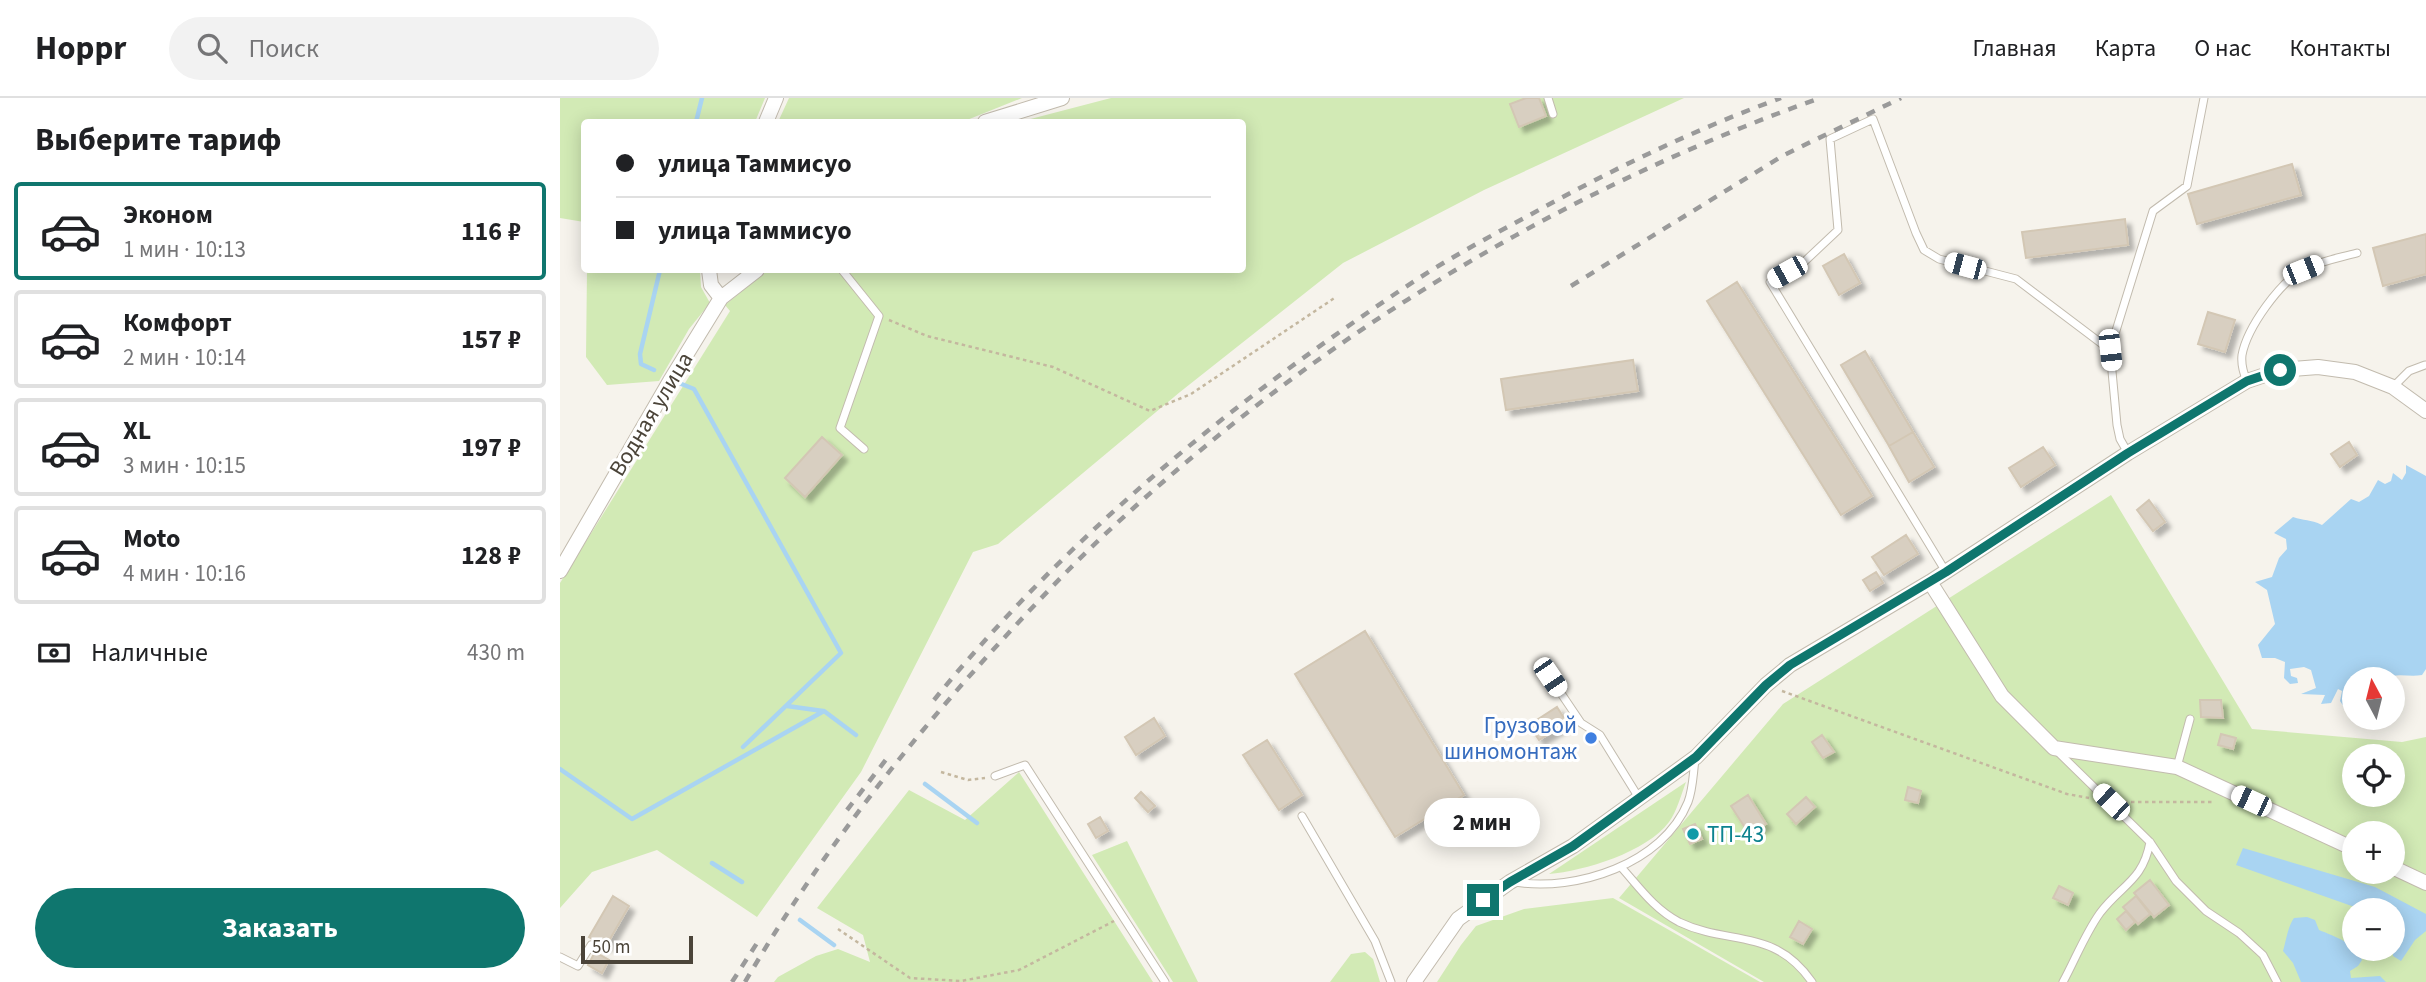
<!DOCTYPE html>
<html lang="ru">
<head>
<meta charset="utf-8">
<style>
  body { margin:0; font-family:"Source Sans 3",sans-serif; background:#f2f2f2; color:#202124; height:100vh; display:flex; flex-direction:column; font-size:26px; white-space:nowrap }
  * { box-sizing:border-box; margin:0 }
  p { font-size:23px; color:#757577 }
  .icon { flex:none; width:38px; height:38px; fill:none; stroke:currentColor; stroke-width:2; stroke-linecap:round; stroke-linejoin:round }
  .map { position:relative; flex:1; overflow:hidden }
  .drawer { display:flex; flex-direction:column; background:#fff; width:560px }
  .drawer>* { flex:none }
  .hud { position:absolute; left:21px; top:21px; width:665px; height:154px; border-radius:7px; box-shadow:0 4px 18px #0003; display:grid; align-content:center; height:154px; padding:0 35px; background:#fff }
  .needle { width:46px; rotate:353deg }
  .tools { position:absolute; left:1782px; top:569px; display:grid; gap:14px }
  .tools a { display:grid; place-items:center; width:63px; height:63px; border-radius:50%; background:#fff; box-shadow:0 4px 18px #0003; font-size:35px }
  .scale { position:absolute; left:21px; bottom:18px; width:112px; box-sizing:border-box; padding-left:7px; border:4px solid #4b4439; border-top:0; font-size:19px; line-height:24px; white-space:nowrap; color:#4b4439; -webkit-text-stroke:5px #fff; paint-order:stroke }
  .end { position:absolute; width:32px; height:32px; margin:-16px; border:9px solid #0f766e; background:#fff; box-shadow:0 0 0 4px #fff }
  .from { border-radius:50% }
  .bubble { position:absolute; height:49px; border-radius:24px; background:#fff; box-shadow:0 4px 18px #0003; font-size:23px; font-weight:700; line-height:49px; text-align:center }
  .car { position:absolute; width:21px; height:42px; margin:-21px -10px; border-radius:9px; box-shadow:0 0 5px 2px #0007; background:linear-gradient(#fff 24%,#345 0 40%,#fff 0 76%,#345 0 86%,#fff 0) }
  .hud b { display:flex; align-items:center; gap:24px; height:66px; font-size:26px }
  .hud b+b { border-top:2px solid #e0e0e0 }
  .hud i { width:18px; height:18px; background:#202124 }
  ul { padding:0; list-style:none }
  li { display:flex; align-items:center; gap:21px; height:98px; margin:0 14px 10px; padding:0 21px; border:4px solid #e0e0e0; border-radius:7px }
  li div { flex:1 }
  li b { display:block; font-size:26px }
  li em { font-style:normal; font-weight:700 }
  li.selected { border-color:#0f766e }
  li>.icon { width:63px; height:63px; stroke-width:1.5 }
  h2 { padding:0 35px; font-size:32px; line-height:84px }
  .pay { display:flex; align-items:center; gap:18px; height:77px; padding:0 35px; font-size:26px }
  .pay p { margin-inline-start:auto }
  .cta { display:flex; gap:14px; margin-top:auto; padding:14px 35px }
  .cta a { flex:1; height:80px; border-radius:42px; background:#0f766e; color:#fff; font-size:28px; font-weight:700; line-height:80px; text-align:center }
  header { display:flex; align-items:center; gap:42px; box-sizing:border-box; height:98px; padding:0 35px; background:#fff; border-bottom:2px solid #e0e0e0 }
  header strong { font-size:33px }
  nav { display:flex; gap:38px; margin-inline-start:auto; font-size:24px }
  .search { width:490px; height:63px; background:#f2f2f2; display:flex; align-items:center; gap:18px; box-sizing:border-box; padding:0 24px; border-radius:38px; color:#757577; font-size:26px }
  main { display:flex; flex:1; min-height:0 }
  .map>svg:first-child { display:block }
</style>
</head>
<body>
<header>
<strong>Hoppr</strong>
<div class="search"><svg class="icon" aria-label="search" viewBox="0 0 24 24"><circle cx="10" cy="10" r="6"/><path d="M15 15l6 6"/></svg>Поиск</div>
<nav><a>Главная</a><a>Карта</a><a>О нас</a><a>Контакты</a></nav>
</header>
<main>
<section class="drawer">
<h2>Выберите тариф</h2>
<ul>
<li class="selected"><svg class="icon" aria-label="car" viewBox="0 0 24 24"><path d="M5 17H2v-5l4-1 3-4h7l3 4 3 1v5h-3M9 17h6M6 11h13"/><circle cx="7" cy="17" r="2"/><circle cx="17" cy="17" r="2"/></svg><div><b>Эконом</b><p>1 мин · 10:13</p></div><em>116 ₽</em></li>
<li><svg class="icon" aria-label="car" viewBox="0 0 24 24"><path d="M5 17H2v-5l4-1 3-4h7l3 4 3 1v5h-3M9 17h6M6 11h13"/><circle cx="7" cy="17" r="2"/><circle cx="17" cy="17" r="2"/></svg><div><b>Комфорт</b><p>2 мин · 10:14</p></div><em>157 ₽</em></li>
<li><svg class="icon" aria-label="car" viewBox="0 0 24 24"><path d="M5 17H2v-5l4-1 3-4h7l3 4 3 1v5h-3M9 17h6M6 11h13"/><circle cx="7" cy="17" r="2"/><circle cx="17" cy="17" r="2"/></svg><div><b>XL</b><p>3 мин · 10:15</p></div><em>197 ₽</em></li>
<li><svg class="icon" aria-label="car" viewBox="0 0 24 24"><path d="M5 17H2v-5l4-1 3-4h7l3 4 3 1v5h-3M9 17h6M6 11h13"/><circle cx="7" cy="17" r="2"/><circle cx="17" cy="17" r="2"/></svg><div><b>Moto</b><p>4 мин · 10:16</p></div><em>128 ₽</em></li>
</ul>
<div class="pay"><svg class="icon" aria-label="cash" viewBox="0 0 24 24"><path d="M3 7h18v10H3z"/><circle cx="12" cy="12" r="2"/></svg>Наличные<p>430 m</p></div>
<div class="cta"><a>Заказать</a></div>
</section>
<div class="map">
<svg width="1866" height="884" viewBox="0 0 1866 884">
  <defs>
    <filter id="shadow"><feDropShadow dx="5.5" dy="5.5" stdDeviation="2" flood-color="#0004"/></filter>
  </defs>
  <rect width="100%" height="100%" fill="#f6f3ec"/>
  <path fill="#d2eab5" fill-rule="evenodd" d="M0,0H205L195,24H24V124L0,120Z
    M229,0H462L402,24H218Z
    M551,0H1124L924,92L783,165L620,294L438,446L413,454L301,674L197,819L97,752L32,774L0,810V485L170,213L165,207L208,172H682V24H459Z
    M27,172H140L141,189L150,205L129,231L99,283L47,287L26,259Z
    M1551,397L1692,631L1842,644L1866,639V884H1204L1059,800L1223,606ZM1794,658H1832V696H1794ZM1794,735H1832V774H1794ZM1794,812H1832V850H1794Z
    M459,674L593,884H214L218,879L256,858L278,851L310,864L303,837L257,810L349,692L405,722Z
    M1126,684C1121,697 1117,713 1109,724C1087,754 1024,773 989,776Z
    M567,743L638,884H613L532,757Z
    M1053,800L1200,884H877L901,847L916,828L964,811Z
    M805,854L813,861L820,884H770L791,856Z"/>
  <path fill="#a9d4f2" d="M1846,367L1866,378V571L1862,577C1851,579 1842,576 1832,578L1830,581H1794V607L1784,609L1780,603L1782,593L1778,591L1771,605L1761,606L1765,597L1741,596L1756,590L1751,572L1744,569L1730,571L1731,578L1737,580L1738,585L1730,586L1724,580L1725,564L1715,560H1702L1698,547L1715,526L1707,492L1695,484L1712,479L1719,460L1727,451L1726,441L1714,435L1733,419C1744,423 1750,421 1762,427L1791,401L1799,404L1809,398L1818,382L1825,386L1831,383L1833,375L1842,382L1846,375Z
    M1683,750L1815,789L1866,816V833L1855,842L1841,863L1833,858L1832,812H1803L1676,767Z
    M1747,819L1755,822L1759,832C1774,838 1797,846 1802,862L1798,868L1790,873L1791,880L1820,878L1826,884H1741L1733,865L1723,853C1726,843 1728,828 1734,820Z"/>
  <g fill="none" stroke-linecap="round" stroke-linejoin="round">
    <path stroke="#a9d4f2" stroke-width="4.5" d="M136,24L142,0
      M94,272L81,266L80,256L100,172
      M119,285L134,291L281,555L183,649
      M227,608L263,613
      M0,671L72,721L264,613L296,637
      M365,686L417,725
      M152,765L182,784
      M240,822L274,847"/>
  </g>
  <path fill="#d8cfc1" stroke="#d3c7b4" stroke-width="2" filter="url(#shadow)" d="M966,0H979L986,18L959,29L950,6Z
    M1732,66L1741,97L1637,126L1628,96Z
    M1565,121L1568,147L1466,160L1462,134Z
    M1866,136V176L1823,188L1813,150Z
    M1284,156L1300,185L1279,197L1263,168Z
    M1177,184L1312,398L1281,417L1147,203Z
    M1648,214L1675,222L1665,254L1638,246Z
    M1305,253L1353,334L1329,348L1281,267Z
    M1073,262L1078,293L946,312L941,281Z
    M1353,334L1374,369L1349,384L1329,348Z
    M262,339L282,357L245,399L225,380Z
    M1789,344L1797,357L1780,369L1771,356Z
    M1483,349L1495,367L1461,389L1449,370Z
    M1589,402L1605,424L1593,433L1577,412Z
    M1346,437L1358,456L1324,477L1312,459Z
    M1316,474L1323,485L1310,493L1303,482Z
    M805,533L904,697L835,739L735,576Z
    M1640,602H1661L1663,620L1641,619Z
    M997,609L1007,625L979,642L969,627Z
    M594,620L605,638L576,657L565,639Z
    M1661,636L1676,640L1673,651L1658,647Z
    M1262,637L1274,654L1263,660L1252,644Z
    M707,642L742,697L719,712L683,657Z
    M1348,689L1361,693L1358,705L1345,702Z
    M581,694L595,708L588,714L575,700Z
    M1188,697L1206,726L1189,736L1171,708Z
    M1246,699L1255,709L1236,726L1227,716Z
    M540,719L548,733L536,740L528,726Z
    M1135,726L1142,741L1130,746L1123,731Z
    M1590,782L1609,807L1594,819L1574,795Z
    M1499,788L1513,795L1508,807L1493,800Z
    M53,798L69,808L46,848L29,839Z
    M1576,798L1590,816L1578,826L1563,809Z
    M1566,813L1575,824L1566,832L1557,821Z
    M1239,823L1252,831L1243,846L1230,839Z
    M35,854L49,862L42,875L28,867Z"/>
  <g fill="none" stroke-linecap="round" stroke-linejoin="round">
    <g stroke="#c2bbae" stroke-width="9">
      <path id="service" d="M988,0L993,16
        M282,172L319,218L280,330L304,351
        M1687,283C1683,274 1681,266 1682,257C1687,230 1720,183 1745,171C1761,163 1779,160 1797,155
        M1833,289L1849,273L1865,267
        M1568,355L1560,341L1557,327L1550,252L1593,113L1627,88L1644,0
        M1386,474L1210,184L1244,164L1278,132L1270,41L1313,21L1356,135L1364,152L1379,161L1456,181L1550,252
        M990,579L1021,625L1040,637L1079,700
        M1497,653L1590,744L1616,783L1646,813L1679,835L1703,857L1717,884
        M1617,669L1630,621
        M435,678L465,667L605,884
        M742,718L815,843L831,884
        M1061,769C1079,789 1094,811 1119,824C1169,848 1214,829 1252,884
        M955,784C1016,794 1103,766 1128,704C1133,691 1133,676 1135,662
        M0,859L18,868L31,847
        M1503,884C1515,862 1525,836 1540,815C1561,787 1583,783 1590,744"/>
    </g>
    <g stroke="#c2bbae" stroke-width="16">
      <path id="minor" d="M206,24L216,0
        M425,24L502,0
        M149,172L151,187L161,200
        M0,473L110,283L161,200L197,172
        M1370,484L1442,598L1494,650L1617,669L1794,751
        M1832,769L1866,785
        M854,884L898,821L950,784L1013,748L1136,659L1206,587L1230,567L1370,484L1568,355L1687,283L1720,272L1758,269L1795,274L1833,289L1866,313"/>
    </g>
    <path stroke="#c4b79f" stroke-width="2.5" stroke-dasharray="3.5 3.5" stroke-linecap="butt" d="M329,222L367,238L493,269L590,313L631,296L776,199
      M1222,593L1507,696L1529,700
      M381,674L408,682L425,680
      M1564,704H1655
      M278,831L350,880L401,883L459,872L554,823"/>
    <use href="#service" stroke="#fff" stroke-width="7"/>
    <use href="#minor" stroke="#fff" stroke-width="14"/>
    <path stroke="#9a9a9a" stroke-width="4.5" stroke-dasharray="9 9" stroke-linecap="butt" d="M1011,188L1224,57L1341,0
      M374,602C490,459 633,336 784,231C817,208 850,185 885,164C912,148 940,133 968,118C1049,73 1133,32 1221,0
      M287,712L328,659
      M172,884L199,842
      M185,884C255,764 339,655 432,553C467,515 503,476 541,440C747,246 993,95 1260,0"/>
  </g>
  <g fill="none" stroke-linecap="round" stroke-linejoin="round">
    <path stroke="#0f766e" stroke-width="9" d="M923,802L950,784L1013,748L1136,659L1206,587L1230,567L1386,474L1568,355L1639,312L1687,283L1720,272"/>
  </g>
  <circle fill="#3f7fe0" stroke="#fff" stroke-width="2.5" cx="1031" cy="640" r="7"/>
  <circle fill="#0f9aa8" stroke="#fff" stroke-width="2.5" cx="1133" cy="736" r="7"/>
  <g text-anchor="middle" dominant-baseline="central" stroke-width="6" stroke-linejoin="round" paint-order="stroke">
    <g font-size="23" fill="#4b4439" stroke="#fff">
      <text transform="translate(91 316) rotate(-59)">Водная улица</text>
    </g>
    <g font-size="23" fill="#366cbe" stroke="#fff" text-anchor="end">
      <text x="1017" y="627">Грузовой<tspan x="1017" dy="26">шиномонтаж</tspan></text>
    </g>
    <g font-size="23" fill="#0d838f" stroke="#fff" text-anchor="start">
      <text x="1147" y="736">ТП-43</text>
    </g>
  </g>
</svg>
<div class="tools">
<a><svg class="needle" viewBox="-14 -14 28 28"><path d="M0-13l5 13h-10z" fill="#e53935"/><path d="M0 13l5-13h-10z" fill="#757577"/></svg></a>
<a><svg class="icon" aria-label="locate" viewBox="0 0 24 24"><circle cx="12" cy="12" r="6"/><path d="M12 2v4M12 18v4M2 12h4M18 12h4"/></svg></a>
<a>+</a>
<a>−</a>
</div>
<div class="scale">50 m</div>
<i class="end from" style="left:1720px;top:272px"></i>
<i class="end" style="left:923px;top:802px"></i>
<div class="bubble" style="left:864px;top:700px;width:116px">2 мин</div>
<i class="car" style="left:1405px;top:168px;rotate:285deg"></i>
<i class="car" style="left:1743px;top:172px;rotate:68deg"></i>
<i class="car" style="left:1227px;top:174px;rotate:241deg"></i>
<i class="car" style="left:1550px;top:252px;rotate:174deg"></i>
<i class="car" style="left:990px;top:579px;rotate:146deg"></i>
<i class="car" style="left:1691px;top:703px;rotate:295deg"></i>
<i class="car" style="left:1551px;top:704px;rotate:314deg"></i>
<div class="hud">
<b><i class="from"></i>улица Таммисуо</b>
<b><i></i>улица Таммисуо</b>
</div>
</div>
</main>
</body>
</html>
